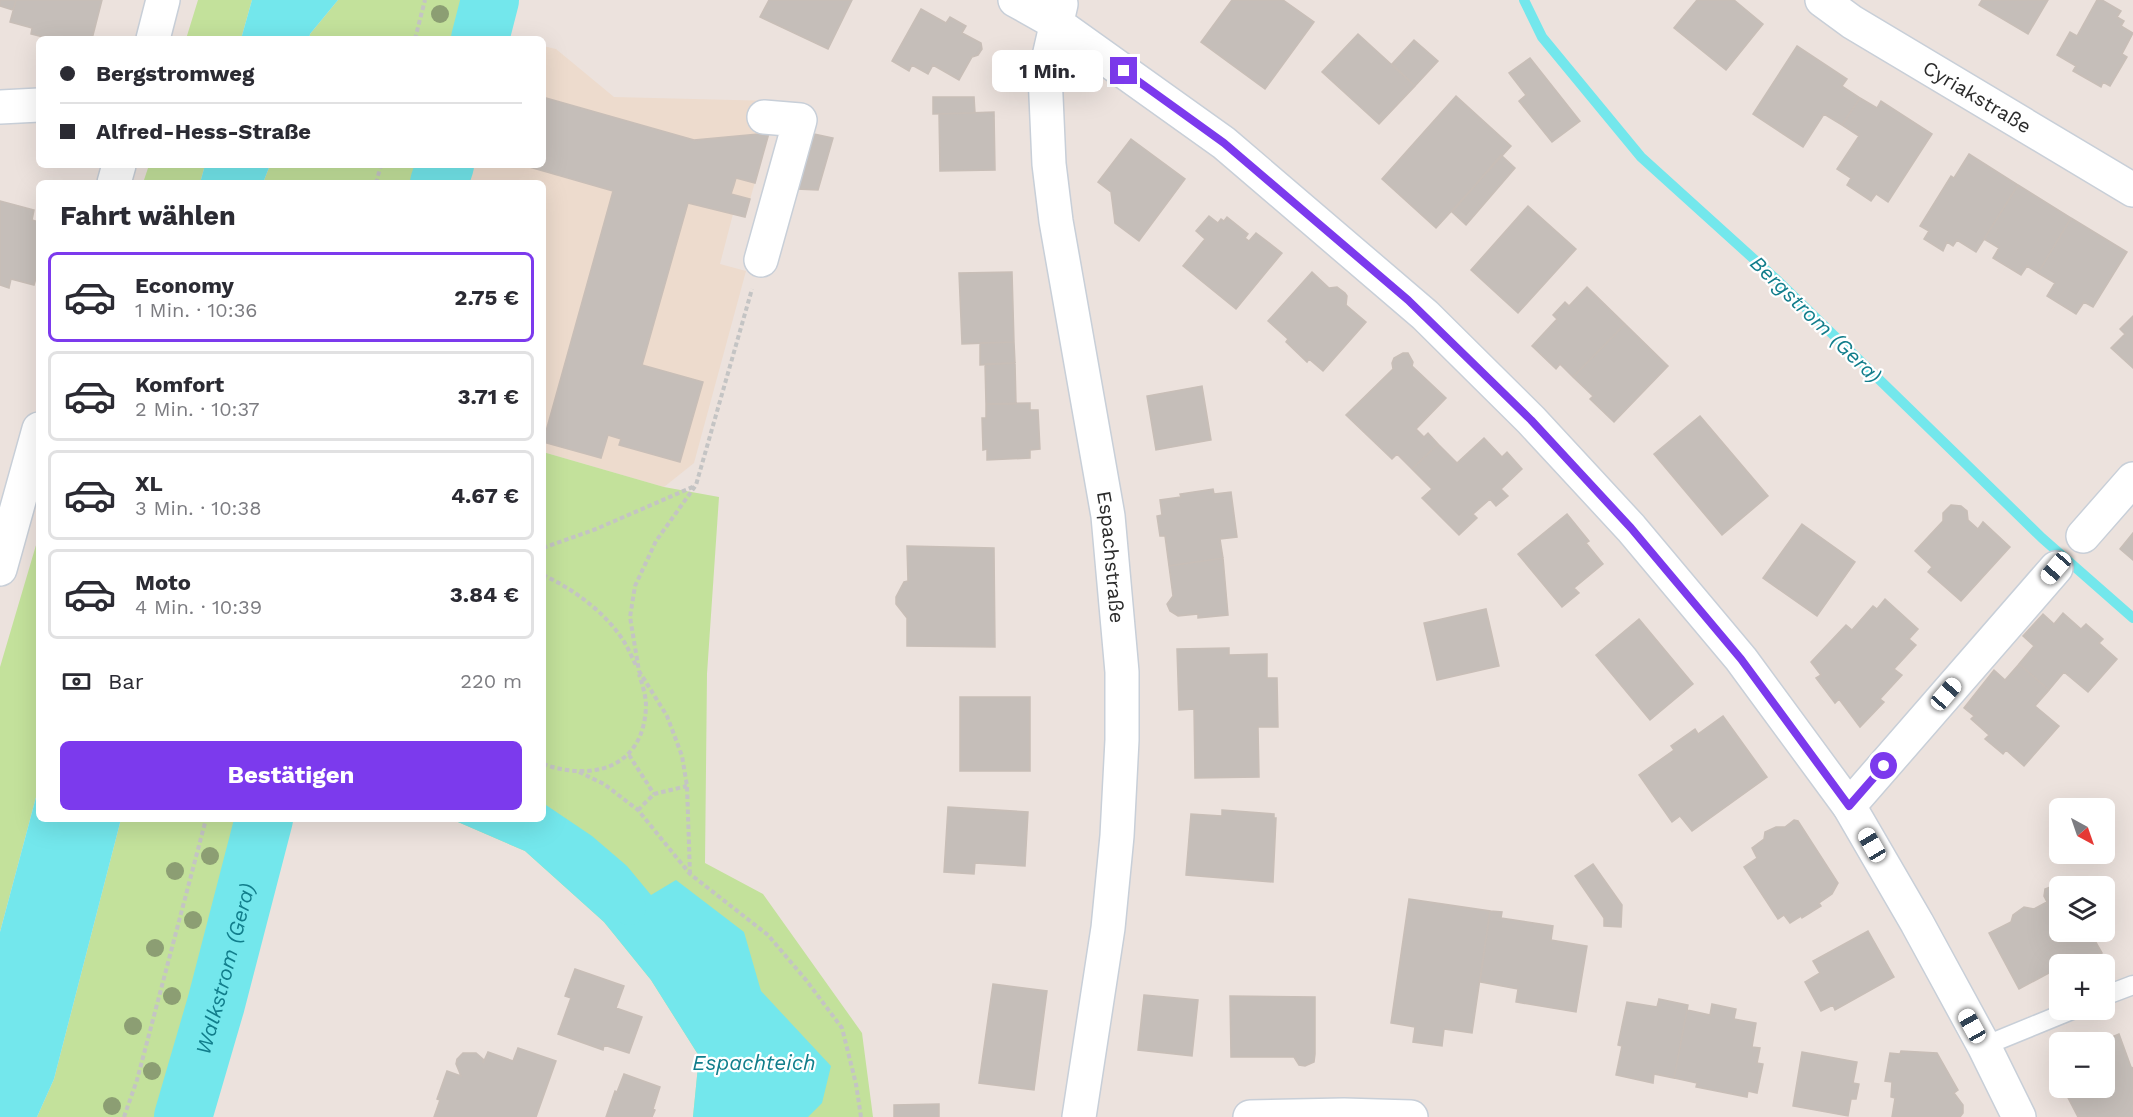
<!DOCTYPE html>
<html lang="de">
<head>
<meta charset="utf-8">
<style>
  body { margin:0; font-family:"Work Sans",sans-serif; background:#f2f2f3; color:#2b2b33; height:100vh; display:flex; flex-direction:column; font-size:22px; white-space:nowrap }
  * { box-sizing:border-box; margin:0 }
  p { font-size:20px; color:#7c7c81 }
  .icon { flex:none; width:33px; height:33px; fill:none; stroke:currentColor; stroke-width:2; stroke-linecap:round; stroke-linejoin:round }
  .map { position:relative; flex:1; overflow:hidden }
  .drawer { position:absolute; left:36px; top:180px; width:510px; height:642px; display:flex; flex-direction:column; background:#fff; border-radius:9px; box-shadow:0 6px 24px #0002 }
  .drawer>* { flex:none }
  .hud { position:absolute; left:36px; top:36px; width:510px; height:132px; border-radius:9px; box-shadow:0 6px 24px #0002; display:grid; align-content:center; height:132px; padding:0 24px; background:#fff }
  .needle { width:39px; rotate:140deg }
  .tools { position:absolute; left:2049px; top:798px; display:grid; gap:12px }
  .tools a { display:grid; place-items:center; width:66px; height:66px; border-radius:9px; background:#fff; box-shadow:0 6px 24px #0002; font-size:30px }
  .end { position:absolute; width:27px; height:27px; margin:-14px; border:8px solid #7c3aed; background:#fff; box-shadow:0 0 0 3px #fff }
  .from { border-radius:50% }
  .bubble { position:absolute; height:42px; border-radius:9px; background:#fff; box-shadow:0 6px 24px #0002; font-size:20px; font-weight:700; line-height:42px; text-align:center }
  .car { position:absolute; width:18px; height:36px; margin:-18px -9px; border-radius:8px; box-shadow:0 0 4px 2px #0007; background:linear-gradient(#fff 24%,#345 0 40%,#fff 0 76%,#345 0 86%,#fff 0) }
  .hud b { display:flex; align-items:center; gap:21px; height:57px; font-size:22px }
  .hud b+b { border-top:2px solid #e1e1e2 }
  .hud i { width:15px; height:15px; background:#2b2b33 }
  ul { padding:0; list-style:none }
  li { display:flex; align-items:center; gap:18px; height:90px; margin:0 12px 9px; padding:0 12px; border:3px solid #e1e1e2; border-radius:9px }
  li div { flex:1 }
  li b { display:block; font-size:22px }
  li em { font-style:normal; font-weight:700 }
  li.on { border-color:#7c3aed }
  li>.icon { width:54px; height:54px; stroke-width:1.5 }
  h2 { padding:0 24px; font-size:27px; line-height:72px }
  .pay { display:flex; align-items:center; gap:15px; height:66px; padding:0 24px; font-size:22px }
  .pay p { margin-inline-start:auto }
  .primary-button { display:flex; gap:12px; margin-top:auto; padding:12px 24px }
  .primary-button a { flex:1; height:69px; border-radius:9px; background:#7c3aed; color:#fff; font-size:24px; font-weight:700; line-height:69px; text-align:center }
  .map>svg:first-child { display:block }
</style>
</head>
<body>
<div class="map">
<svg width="2133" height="1117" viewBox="0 0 2133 1117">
  <rect width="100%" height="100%" fill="#ece2dd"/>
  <path fill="#eddbcd" d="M543,46L556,49L614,97L769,101L759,134L769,133L745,217L733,214L720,264L746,271L694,463L664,487L543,452V183H466L471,165H543Z"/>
  <path fill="#c3e19b" d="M198,0H252L241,39H186Z
    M338,0H515L505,39H309L310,34Z
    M149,165H205L200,183H143Z
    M270,165H471L466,183H263Z
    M543,452L664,487L719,497L707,674L705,863L763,894L862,1033L873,1117H693L699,1056L651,980L604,922L525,851L451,819H543Z
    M39,535V786L0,932V667Z
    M121,819H291L210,1117H37L54,1079Z"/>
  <path fill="#73e7ec" d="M252,0H338L310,34L309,39H241Z
    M205,165H270L263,183H200Z
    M39,786V819H121L54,1079L37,1117H0V932Z
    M543,803L592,836L627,866L651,895L676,880L744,932L761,991L831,1066L822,1103L808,1117H693L699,1056L651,980L604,922L525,851L451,819H543Z"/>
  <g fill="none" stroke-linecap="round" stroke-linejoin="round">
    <path stroke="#73e7ec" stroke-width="10" d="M1524,0L1542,37L1641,157L1777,280L2042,538L2133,618"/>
    <path stroke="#73e7ec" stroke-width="34" d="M533,819L546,826L629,908"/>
    <g stroke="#73e7ec" stroke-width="58">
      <path d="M480,39L490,0"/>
      <path d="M439,183L445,165"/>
      <path id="s1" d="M183,1117L216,1004L264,819"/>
    </g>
  </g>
  <path fill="#c5beb9" stroke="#c8beb7" stroke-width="1.5" d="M0,0H16L13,10L0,6Z
    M16,0H102L92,39H51L31,34L32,28L10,22Z
    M769,0H852L828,49L760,17Z
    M1232,0H1283L1314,22L1265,89L1201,42Z
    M1697,0H1734L1763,24L1726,70L1674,28Z
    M1982,0H2048L2028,34L1979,5Z
    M2097,0H2102L2121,11L2117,17L2124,21L2121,26L2133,33L2122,54L2127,57L2110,86L2103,82L2101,87L2073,71L2076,66L2057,55L2070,32L2077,36Z
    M921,9L946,23L950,17L966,26L962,33L981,43L982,49L978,55L972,57L959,80L933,65L928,74L912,65L909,71L892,61Z
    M1358,34L1415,86L1379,124L1322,72Z
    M1414,40L1438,61L1415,86L1392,64Z
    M1797,46L1847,79L1842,86L1860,98L1842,125L1824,114L1803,147L1753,114Z
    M1530,58L1580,121L1552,142L1519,101L1526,95L1509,73Z
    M1456,96L1511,146L1436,228L1382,179Z
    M933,97H974L975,113L933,114Z
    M546,98L694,140L769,133L755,183L736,178L734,185L731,194L750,199L745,217L688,203L642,365L703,382L680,462L619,445L621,439L608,435L601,458L543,442L613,191L526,166L543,165V107Z
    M1860,98L1877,108L1881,101L1932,134L1888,202L1876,194L1871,201L1847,185L1851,178L1837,169L1859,136L1842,125Z
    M994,112L995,170L940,171L939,114Z
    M814,134L833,138L818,190L797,189Z
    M1131,139L1185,179L1139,241L1115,223L1111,192L1098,182Z
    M1969,154L2018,185L1976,252L1957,240L1953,246L1947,242L1943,251L1924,239L1929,231L1920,226L1951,176L1954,178Z
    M1501,155L1515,168L1466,225L1452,212Z
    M2018,185L2071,218L2038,273L2027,266L2021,275L1993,258L1999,248L1984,239Z
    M0,201L34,210L32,220L39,222V268L34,285L11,279L9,288L0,285Z
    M1528,206L1576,249L1518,313L1471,270Z
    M1209,216L1218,223L1221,219L1224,221L1227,217L1248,234L1245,238L1249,241L1256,233L1282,253L1236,309L1183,266L1205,239L1196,231Z
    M2071,218L2127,252L2093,307L2084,302L2076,314L2047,296L2055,283L2038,273Z
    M1012,272L1014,342L962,344L959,273Z
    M1312,272L1329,288L1337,287L1345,293L1347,296L1346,305L1366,322L1323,371L1309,359L1307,362L1286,342L1288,339L1268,321Z
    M1587,287L1625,324L1573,377L1560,364L1556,369L1532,346L1557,319L1553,315L1565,302L1569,306Z
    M2133,316V368L2111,348L2125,334L2120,329Z
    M1625,324L1668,366L1614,422L1590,399L1593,396L1573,377Z
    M1014,342L1015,363L980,365V343Z
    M1403,353H1408L1413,362L1412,366L1446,398L1416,429L1424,437L1428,433L1438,444L1412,469L1397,454L1392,459L1346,415L1393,369L1392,363L1394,358Z
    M1015,363L1016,404H986L985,364Z
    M1202,386L1211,440L1156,450L1147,396Z
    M1030,403V410H1038L1040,449L1030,450V458L987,460V449L983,450L982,418H986V404Z
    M1700,416L1768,496L1722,535L1654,454Z
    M1484,438L1502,457L1507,452L1522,469L1501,489L1508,496L1496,506L1490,499L1473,514L1477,518L1459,535L1422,498L1432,489L1412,469L1438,444L1457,463Z
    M1213,489L1214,494L1231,492L1237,537L1220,539L1223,558L1169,566L1165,536H1160L1157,516L1162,515L1160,500L1181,497L1180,494Z
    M1951,505L1961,506L1967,511L1968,520L1978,529L1983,522L2010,547L1961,601L1928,572L1932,567L1915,551L1943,521V513Z
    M1567,514L1589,541L1586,543L1603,564L1574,588L1579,593L1562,607L1518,554Z
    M1802,524L1855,562L1817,616L1763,578Z
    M2133,533V560L2120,549Z
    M907,546L994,548L995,647L907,646V618L896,604V597L904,582L908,581Z
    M1223,558L1228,615L1198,618V614L1178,616L1170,611L1167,604L1173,596L1169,566Z
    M1885,599L1918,629L1909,639L1916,645L1894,669L1902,675L1880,699L1884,702L1860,727L1839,699L1835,703L1816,678L1821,675L1811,662L1846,625L1852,630L1873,606L1877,609Z
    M1486,609L1499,666L1437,680L1424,623Z
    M2063,613L2081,629L2086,624L2103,639L2099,643L2117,659L2088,692L2064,672L2049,690L2019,664L2034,646L2023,636L2043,614L2054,624Z
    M1639,619L1693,684L1650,720L1596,655Z
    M1229,648V655L1267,654V678H1277L1278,727H1258L1259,777L1195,778L1194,709L1179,710L1177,649Z
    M2019,664L2049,690L2035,706L2059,726L2024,766L2006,750L2003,754L1985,739L1989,735L1971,719L1974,716L1964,708L1994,670L2005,680Z
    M960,697H1030V771H960Z
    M1723,716L1767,777L1692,831L1680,816L1672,822L1639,775L1674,750L1671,746L1695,729L1698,734Z
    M948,807L1028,812L1025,866L975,863L974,874L944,872Z
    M1222,810L1274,814V818H1276L1273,882L1186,875L1191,814L1222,816Z
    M1794,820L1798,821L1838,883L1832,894L1819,903L1821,906L1802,918L1801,916L1790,923L1784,915L1778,919L1744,867L1757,858L1752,848L1764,839L1765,832L1776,827H1785Z
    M1593,864L1622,905L1621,927L1604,926V918L1575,876Z
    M2058,884H2064L2066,886H2060V932H2090L2102,953L2079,964H2060V967L2019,989L1989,933L2011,922L2013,915L2024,907L2034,909L2047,902L2044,896L2045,889Z
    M1409,899L1490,911L1472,1033L1444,1029L1442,1046L1413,1042L1415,1027L1391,1023Z
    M1490,911L1502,912L1501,918L1553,926L1551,940L1587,946L1576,1012L1516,1002L1518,989L1480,982Z
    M1868,931L1894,977L1835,1010L1833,1005L1821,1011L1805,982L1820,973L1813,961Z
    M575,969L624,986L616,1008L642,1017L629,1053L604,1045L603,1050L558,1034L571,998L565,996Z
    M993,984L1047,991L1034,1090L979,1083Z
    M1144,995L1198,1000L1192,1056L1138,1050Z
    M1230,996L1315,997V1054L1314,1062L1305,1066L1299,1065L1294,1057H1231Z
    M1659,999L1688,1005L1674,1078L1654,1074L1653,1083L1616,1075L1622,1046L1618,1045L1627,1002L1657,1007Z
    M1712,1004L1736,1009L1734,1019L1756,1023L1752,1047L1760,1048L1757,1063L1763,1064L1757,1093L1748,1091L1747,1097L1696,1087L1697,1083L1674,1078L1687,1010L1710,1015Z
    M2119,1034L2131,1067L2133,1068V1117H2078L2066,1094L2071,1092L2069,1088H2104V1042H2100Z
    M518,1048L556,1061L536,1117H434L440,1100L437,1099L447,1071L461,1076L456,1064L457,1059L463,1053H476L483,1059V1063L488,1052L513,1061Z
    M1901,1051L1937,1053L1958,1090L1954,1093L1963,1105V1113L1960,1117H1892L1895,1098L1891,1097L1892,1082L1885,1081L1890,1053L1900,1054Z
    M1802,1052L1857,1062L1853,1083L1859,1084L1856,1099H1851L1848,1116L1793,1106Z
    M624,1074L660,1087L653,1109L655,1110L652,1117H606L615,1091L617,1092Z
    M939,1104V1117H894V1105Z"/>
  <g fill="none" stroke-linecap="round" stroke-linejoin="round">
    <g stroke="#c8cfd8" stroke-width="21">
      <path id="lane" d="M2104,996L2133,985
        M1984,1046L2072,1010"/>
    </g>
    <g stroke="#c8cfd8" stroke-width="36">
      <g id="street">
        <path id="s2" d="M1822,0L1852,22L2133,190"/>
        <path d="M153,39L163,0"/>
        <path d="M0,107L39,105"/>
        <path d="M114,183L119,165"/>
        <path d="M761,260L800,120L764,117"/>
        <path d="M2083,536L2133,479"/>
        <path d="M0,569L39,429"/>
        <path d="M1849,806L2056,568"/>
        <path d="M1250,1117L1344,1115L1411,1117"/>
      </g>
    </g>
    <g stroke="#c8cfd8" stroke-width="36">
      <g id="secondary">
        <path d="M1015,0L1056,23L1224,143L1425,315L1531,420L1631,528L1741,659L1849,806L1917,923L1984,1046L2019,1117"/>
        <path id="s3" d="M1061,4L1045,74L1049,164L1056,221L1108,516L1122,672V740L1117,836L1108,928L1079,1117"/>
      </g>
    </g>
    <path stroke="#c4c4c4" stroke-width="4" stroke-dasharray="4.5 3" stroke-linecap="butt" d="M415,39L425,0
      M376,183L381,165
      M543,548L596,529L695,486
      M543,575C574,589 609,615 626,645C630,652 633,660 637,667
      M629,755L654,794
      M543,764C594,782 644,767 646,706C646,695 642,684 639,674
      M579,772L604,784L638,810L690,874L768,935L806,980L842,1028L856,1084L861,1117
      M638,810L654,794L687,786
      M690,874L687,786L682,756L667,716L639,671L630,617L635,586L656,541L696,485L752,289
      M124,1117L137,1080L206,819"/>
    <use href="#lane" stroke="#fff" stroke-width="18"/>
    <use href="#street" stroke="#fff" stroke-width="33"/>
    <use href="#secondary" stroke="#fff" stroke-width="33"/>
  </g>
  <g fill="#8c9e73">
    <circle cx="440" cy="14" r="9"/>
    <circle cx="210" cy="856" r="9"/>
    <circle cx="175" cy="871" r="9"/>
    <circle cx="193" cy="920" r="9"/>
    <circle cx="155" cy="948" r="9"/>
    <circle cx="172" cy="996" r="9"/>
    <circle cx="133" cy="1026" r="9"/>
    <circle cx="152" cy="1071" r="9"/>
    <circle cx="112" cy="1106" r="9"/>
  </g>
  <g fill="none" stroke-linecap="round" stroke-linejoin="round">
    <path stroke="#7c3aed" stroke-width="8" d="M1124,71L1224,143L1408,300L1531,420L1631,528L1741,659L1849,806L1884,766"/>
  </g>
  <g text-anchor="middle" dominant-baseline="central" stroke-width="4.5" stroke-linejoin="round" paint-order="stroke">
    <g font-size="20" fill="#2b2b2b" stroke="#fff">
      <text stroke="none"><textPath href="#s2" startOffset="183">Cyriakstraße</textPath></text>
      <text stroke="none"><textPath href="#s3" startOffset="560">Espachstraße</textPath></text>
    </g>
    <g font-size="21" font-style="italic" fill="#117d8b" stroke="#fff">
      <text transform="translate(1816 319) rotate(44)">Bergstrom (Gera)</text>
      <text stroke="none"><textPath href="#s1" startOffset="154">Walkstrom (Gera)</textPath></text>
      <text x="754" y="1062">Espachteich</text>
    </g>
  </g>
</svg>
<div class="tools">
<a><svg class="needle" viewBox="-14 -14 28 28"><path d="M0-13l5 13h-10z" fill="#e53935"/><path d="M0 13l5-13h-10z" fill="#7c7c81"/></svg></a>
<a><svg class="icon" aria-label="layers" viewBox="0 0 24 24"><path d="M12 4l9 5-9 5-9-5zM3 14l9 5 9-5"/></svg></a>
<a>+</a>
<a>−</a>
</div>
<i class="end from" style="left:1884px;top:766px"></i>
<i class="end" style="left:1124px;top:71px"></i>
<div class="bubble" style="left:992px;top:50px;width:111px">1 Min.</div>
<i class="car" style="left:2056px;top:568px;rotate:221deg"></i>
<i class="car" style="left:1946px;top:694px;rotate:41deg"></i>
<i class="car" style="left:1872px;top:845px;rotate:330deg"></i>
<i class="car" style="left:1972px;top:1026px;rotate:331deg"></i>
<div class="hud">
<b><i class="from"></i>Bergstromweg</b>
<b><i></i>Alfred-Hess-Straße</b>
</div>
<section class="drawer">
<h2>Fahrt wählen</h2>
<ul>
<li class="on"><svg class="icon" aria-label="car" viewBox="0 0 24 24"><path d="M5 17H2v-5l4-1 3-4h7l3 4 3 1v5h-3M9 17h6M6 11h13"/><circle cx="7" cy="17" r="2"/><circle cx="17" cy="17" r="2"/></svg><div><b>Economy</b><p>1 Min. · 10:36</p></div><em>2.75 €</em></li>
<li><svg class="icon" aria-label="car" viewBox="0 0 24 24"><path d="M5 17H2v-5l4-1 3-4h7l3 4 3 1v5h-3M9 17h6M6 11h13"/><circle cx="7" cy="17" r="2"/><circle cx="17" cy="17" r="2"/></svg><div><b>Komfort</b><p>2 Min. · 10:37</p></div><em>3.71 €</em></li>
<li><svg class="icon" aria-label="car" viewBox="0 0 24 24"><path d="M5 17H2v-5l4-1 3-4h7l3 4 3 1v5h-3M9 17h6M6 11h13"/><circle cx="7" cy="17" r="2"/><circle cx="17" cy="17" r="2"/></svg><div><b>XL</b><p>3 Min. · 10:38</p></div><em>4.67 €</em></li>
<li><svg class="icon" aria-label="car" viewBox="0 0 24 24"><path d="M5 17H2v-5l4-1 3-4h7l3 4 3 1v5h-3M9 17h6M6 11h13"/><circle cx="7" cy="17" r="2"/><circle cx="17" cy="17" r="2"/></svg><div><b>Moto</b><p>4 Min. · 10:39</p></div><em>3.84 €</em></li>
</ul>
<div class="pay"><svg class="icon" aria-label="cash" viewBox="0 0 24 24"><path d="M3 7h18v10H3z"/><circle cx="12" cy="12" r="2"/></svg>Bar<p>220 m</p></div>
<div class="primary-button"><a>Bestätigen</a></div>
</section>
</div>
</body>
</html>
